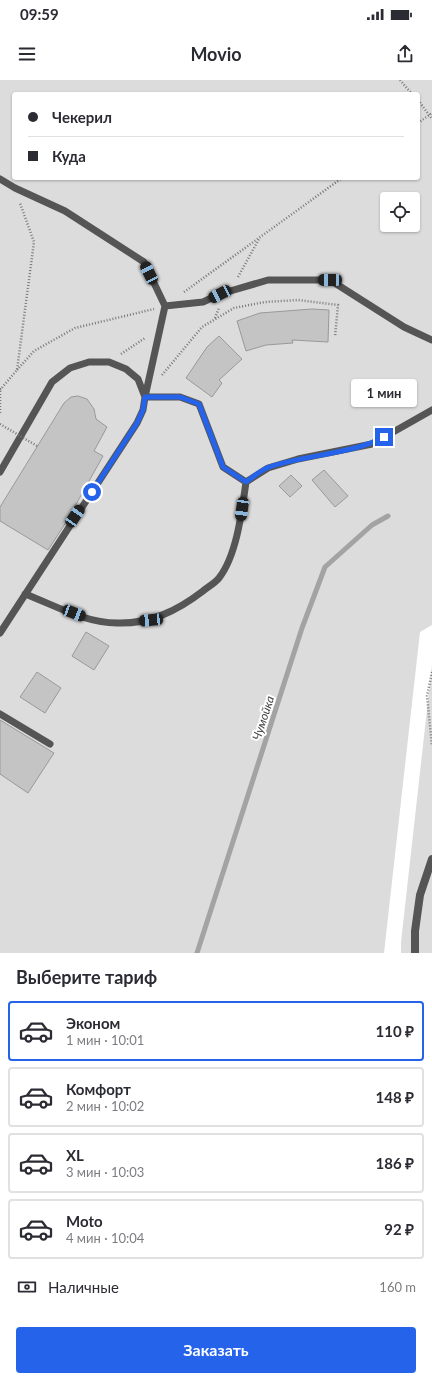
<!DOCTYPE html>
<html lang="ru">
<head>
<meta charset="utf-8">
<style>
  body { margin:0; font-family:Lato,sans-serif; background:#f7f7f7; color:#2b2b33; height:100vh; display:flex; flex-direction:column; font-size:15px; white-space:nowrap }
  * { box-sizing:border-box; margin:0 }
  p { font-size:13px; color:#7c7c81 }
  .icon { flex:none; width:22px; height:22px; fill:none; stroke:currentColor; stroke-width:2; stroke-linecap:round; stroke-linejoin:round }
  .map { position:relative; height:873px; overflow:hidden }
  .drawer { display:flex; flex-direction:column; background:#fff; flex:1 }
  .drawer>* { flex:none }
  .top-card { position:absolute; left:12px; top:12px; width:408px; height:88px; border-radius:4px; box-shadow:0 1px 3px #0004; display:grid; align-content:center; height:88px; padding:0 16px; background:#fff }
  .buttons { position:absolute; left:380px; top:112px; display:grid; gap:8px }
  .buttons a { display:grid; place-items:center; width:40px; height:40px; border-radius:4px; background:#fff; box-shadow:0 1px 3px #0004; font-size:20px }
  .end { position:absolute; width:18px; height:18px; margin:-9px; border:5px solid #2563eb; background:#fff; box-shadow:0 0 0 2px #fff }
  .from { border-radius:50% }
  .bubble { position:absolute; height:28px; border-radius:4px; background:#fff; box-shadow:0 1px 3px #0004; font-size:13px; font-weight:700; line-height:28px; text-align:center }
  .car { position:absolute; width:12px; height:24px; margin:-12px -6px; border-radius:5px; box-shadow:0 0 3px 1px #0007; background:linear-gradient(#222 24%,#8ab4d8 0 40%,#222 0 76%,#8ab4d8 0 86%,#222 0) }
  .top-card b { display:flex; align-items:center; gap:14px; height:38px; font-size:15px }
  .top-card b+b { border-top:1px solid #e1e1e2 }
  .top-card i { width:10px; height:10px; background:#2b2b33 }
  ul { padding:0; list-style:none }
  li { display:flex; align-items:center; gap:12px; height:60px; margin:0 8px 6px; padding:0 8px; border:2px solid #e1e1e2; border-radius:4px }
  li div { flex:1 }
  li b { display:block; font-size:15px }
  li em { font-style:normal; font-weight:700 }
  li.selected { border-color:#2563eb }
  li>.icon { width:36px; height:36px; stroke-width:1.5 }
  h2 { padding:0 16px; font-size:18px; line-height:48px }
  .pay { display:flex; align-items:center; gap:10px; height:44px; padding:0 16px; font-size:15px }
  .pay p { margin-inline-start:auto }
  .cta { display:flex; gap:8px; margin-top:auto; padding:8px 16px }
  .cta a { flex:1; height:46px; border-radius:4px; background:#2563eb; color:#fff; font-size:16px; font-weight:700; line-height:46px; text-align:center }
  .status { display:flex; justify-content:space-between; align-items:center; height:28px; padding:0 20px; background:#fff; direction:ltr }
  .status svg { height:11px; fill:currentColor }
  header { display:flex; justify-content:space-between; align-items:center; height:52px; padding:0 16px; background:#fff; font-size:18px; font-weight:700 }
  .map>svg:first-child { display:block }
</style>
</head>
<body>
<div class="status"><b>09:59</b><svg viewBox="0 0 49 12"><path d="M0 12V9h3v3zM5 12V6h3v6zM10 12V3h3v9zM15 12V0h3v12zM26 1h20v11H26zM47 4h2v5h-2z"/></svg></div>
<header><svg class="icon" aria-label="menu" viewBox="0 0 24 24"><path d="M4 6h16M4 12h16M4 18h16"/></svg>Movio<svg class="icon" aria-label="share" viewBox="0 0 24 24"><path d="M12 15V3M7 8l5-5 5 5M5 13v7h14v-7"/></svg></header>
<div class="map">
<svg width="432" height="873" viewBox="0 0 432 873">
  <rect width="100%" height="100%" fill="#fff"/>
  <path fill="#dcdcdc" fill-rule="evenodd" d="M0,0H432V545L420,552L384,873H0ZM14,14H418V98H14ZM387,119H413V145H387Z
    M432,585V873H401V862Z"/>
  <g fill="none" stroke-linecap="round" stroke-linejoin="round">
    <path stroke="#a3a3a3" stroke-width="5" d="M197,873L302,548L325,487L372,445L388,436"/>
  </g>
  <path fill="#c4c4c4" stroke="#999" d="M312,229L329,230L328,262L292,260L293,263L266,265L246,271L237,241L260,233Z
    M219,256L242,279L219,300L222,303L212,317L186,298L207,267Z
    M78,316L87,319L94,329L96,339L107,347L94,371L103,376L65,444L48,470L0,441V427L64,323L71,317Z
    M324,390L348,416L335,427L312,400Z
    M291,395L302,406L290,417L279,406Z
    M86,552L109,566L94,590L72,576Z
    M37,592L61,608L45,633L20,617Z
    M0,640L54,673L28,713L0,694Z"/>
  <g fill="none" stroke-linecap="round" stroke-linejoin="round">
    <path stroke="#777" stroke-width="2.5" stroke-dasharray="1 2" stroke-linecap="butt" d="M400,0L412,14
      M418,20L432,39
      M418,43L432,33
      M238,197L259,159
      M184,212L342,98
      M215,238L219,228
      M121,274L145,258
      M17,290L34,271L75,248L154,229
      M162,295L202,247L234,228L265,222L298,220L338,225L335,257
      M0,308V333
      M0,310L17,290L34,162L20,123
      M432,592L427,616L432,666"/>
    <path stroke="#555" stroke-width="7" d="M0,99L15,108L65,131L144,182L165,226L145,317H180L199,324L223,387L246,402
      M165,226L203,222L220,214L268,200H330L404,247L432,260
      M0,392L52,302L70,288L89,282H109L126,289L138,299L145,317L143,330L137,343L0,553
      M25,514C54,525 85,543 117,543C150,544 177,531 203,511C208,507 215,503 219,498C237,475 242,430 246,402L268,388L298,379L372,364L432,330
      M0,634L50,664"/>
    <path stroke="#555" stroke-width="8" d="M415,873V851L420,815L432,779"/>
    <path stroke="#777" stroke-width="2.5" stroke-dasharray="1 2" stroke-linecap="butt" d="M0,344L37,366"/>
  </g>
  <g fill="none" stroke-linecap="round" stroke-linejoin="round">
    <path stroke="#2563eb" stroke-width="5" d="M92,412L137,343L143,330L145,317H180L199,324L223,387L246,402C253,397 261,390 269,387C304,375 353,374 384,357"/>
  </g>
  <g text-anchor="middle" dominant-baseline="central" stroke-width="4" stroke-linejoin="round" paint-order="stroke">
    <g font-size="12" font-style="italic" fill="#444" stroke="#fff">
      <text transform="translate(263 638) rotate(-72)">Чумойка</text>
    </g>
  </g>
</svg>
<div class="buttons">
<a><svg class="icon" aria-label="locate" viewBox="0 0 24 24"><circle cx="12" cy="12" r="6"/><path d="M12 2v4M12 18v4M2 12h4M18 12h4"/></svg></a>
</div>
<i class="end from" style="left:92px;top:412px"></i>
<i class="end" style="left:384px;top:357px"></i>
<div class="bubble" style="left:351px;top:299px;width:66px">1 мин</div>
<i class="car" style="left:149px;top:193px;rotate:334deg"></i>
<i class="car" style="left:330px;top:200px;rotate:270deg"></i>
<i class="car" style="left:220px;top:214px;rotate:244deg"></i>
<i class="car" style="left:242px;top:429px;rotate:188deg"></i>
<i class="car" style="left:75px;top:436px;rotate:34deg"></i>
<i class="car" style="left:74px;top:533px;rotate:111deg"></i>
<i class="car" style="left:151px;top:540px;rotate:265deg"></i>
<div class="top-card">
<b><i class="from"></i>Чекерил</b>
<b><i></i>Куда</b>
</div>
</div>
<section class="drawer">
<h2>Выберите тариф</h2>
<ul>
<li class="selected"><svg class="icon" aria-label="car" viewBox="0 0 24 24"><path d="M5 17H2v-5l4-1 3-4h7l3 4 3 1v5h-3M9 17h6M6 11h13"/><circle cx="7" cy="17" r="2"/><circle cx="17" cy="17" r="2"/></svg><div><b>Эконом</b><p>1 мин · 10:01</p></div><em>110 ₽</em></li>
<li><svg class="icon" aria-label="car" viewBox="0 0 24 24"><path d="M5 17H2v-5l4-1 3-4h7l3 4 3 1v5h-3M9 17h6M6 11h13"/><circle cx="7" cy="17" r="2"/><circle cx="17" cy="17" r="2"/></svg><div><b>Комфорт</b><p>2 мин · 10:02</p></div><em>148 ₽</em></li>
<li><svg class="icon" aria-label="car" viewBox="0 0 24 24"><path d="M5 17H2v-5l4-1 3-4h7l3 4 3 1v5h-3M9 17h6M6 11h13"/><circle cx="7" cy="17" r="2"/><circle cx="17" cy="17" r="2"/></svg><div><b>XL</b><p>3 мин · 10:03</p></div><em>186 ₽</em></li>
<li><svg class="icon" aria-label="car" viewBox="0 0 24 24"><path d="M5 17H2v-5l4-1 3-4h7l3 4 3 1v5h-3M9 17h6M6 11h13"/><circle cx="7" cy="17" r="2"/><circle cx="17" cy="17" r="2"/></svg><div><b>Moto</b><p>4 мин · 10:04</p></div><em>92 ₽</em></li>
</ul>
<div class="pay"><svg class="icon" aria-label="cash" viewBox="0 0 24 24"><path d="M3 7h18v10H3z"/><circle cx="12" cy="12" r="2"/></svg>Наличные<p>160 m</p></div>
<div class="cta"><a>Заказать</a></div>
</section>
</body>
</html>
